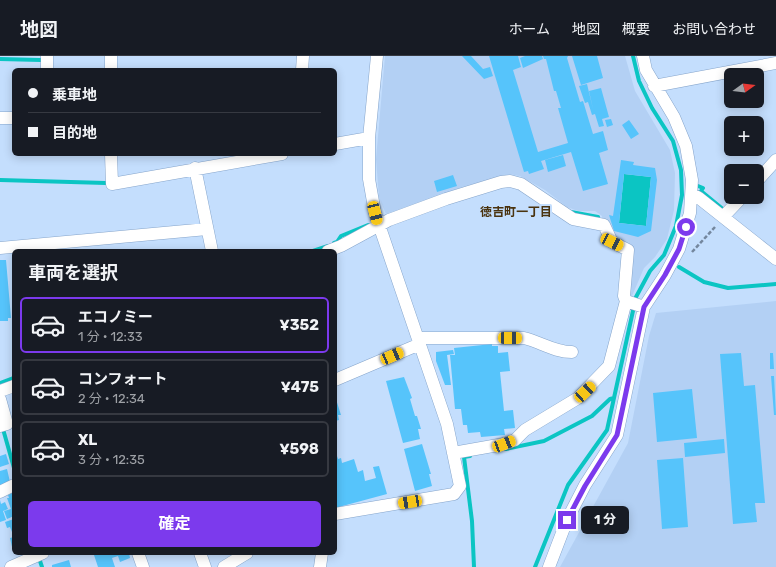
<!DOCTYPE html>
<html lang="ja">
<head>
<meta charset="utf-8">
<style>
  body { margin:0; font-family:Rubik,"Noto Sans JP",sans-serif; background:#20242c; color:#f1f3f6; height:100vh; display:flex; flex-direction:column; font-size:15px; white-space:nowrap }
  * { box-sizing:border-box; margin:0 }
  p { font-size:13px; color:#9ea1a6 }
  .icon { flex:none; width:22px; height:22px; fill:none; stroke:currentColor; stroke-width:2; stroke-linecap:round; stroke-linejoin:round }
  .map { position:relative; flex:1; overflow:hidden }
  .details { position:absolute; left:12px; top:193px; width:325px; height:306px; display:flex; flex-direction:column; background:#171b24; border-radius:6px; box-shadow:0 2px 10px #0003 }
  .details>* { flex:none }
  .guide { position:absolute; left:12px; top:12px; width:325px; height:88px; border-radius:6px; box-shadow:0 2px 10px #0003; display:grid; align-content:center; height:88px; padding:0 16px; background:#171b24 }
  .needle { width:26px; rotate:75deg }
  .buttons { position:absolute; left:724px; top:12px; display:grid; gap:8px }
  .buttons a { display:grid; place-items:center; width:40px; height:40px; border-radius:6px; background:#171b24; box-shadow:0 2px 10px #0003; font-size:20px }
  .end { position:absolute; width:18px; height:18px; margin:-9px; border:5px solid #7c3aed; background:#fff; box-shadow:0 0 0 2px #fff }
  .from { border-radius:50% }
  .bubble { position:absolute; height:28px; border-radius:6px; background:#171b24; box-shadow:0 2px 10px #0003; font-size:13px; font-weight:700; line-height:28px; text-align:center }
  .car { position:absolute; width:12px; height:24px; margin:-12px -6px; border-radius:5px; box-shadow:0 0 3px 1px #0007; background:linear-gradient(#f5c518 24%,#345 0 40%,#f5c518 0 76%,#345 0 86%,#f5c518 0) }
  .guide b { display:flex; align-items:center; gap:14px; height:38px; font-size:15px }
  .guide b+b { border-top:1px solid #363941 }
  .guide i { width:10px; height:10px; background:#f1f3f6 }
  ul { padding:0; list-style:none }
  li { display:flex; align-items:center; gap:12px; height:56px; margin:0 8px 6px; padding:0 8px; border:2px solid #363941; border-radius:6px }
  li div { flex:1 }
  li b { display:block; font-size:15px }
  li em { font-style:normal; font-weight:700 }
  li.on { border-color:#7c3aed }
  li>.icon { width:36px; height:36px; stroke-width:1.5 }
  h2 { padding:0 16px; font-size:18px; line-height:48px }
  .button { display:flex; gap:8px; margin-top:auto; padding:8px 16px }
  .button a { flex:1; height:46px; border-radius:6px; background:#7c3aed; color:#fff; font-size:16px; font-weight:700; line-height:46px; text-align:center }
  header { display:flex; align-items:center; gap:24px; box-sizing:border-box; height:56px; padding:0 20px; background:#171b24; border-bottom:1px solid #363941 }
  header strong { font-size:19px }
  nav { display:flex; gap:22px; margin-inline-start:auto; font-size:14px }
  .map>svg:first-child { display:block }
</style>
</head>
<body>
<header>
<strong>地図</strong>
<nav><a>ホーム</a><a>地図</a><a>概要</a><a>お問い合わせ</a></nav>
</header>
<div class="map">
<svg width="776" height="511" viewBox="0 0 776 511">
  <rect width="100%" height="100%" fill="#c4defd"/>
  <path fill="#b3d0f4" d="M385,0H625L635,35L670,94L675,117L674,154L667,183L655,201L644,212L632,240L629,239L632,195L616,185L602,165V160L595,155H578L567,151L545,134L520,120L509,118L462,131L386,158L379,142L376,103Z
    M776,245V511H560L628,387L649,280L656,257Z"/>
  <path fill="#0bc5c3" d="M624,118L651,121L646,170L619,167Z"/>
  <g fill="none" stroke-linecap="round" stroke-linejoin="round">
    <path stroke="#0bc5c3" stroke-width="4" d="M0,3L41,4
      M0,124L106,127
      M698,130L703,132L701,135L724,154
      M571,156L598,161
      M334,187L337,186L341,180L368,169
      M313,195L328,190
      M679,211L704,226L728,232L776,228
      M0,327L14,322
      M3,373L14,412
      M506,393L544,385L592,360L610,343L614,342
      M470,400L464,401L472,465L474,511
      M40,505L42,511
      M535,511L568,429L607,374L636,241L650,215L664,199L676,170L682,139L681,114L673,85L652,52L639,25L633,0"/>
  </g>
  <path fill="#56c4fb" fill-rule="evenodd" d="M462,0H471L483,13L490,11L493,20L484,23Z
    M489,0H518L521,11L513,14L538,96L568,87L558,52H561L556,35H554L546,3H544L543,0H568L567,2L580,46L583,45L593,78L603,75L608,94L599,97L608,128L583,135L571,96L541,105L544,113L529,118L528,115L524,116Z
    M525,0H542L543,3L523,12L520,2Z
    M572,0H597L603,22L581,29Z
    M587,28L593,53L589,35L601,32L609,61L602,63L604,70L599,71L595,58L592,59L588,46L585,47L579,30Z
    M611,63L613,69L607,71L605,64Z
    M629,64L639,78L631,83L622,69Z
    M563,99L566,110L548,116L545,104Z
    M621,104L634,106L633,109L655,112L657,124L651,175L638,181L614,175L609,159L613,160ZM624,118L651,121L646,170L619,167Z
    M453,119L457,130L437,136L434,125Z
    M0,204H6L11,262H8V265H0Z
    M492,288V290H498V297L508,296L510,315L500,316L504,355L513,354L515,372L504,373L505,379L481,381L480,376L468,377L467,369H463L461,353H455L450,299H455L454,292Z
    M453,294L454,298L447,299L451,329H445L436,305V296Z
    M741,297L744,330L755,329L765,447H755L757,466L733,468L720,298Z
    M770,297H773L774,313H770Z
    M771,320H774L776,359H774Z
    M404,321L412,342L410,343L415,360H417L421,373H418L420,383L403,387L386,325Z
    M692,333L697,382L657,386L653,337Z
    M335,340L341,359H338L339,364L335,365Z
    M724,383L725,397L685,401L684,387Z
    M422,388L431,418H429L432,430L415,435L404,393Z
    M335,394L338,403L341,402L342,407L354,403L358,416L363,414L365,425L376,422L373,411L379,410L387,438L335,452Z
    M6,398L9,408L0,411V400Z
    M683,402L688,471L662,473L657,404Z
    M7,413L10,426L0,429V415Z
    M14,436V460L7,463L4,455L11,453L7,442H9L8,439Z
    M0,444L1,448L5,446L8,453L3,455L6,464L0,466Z
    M14,463V491H12L10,482L14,481L10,471L7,472L5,466Z
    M99,497H129L130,502L120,506L118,500L112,502L115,511H98L94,499Z
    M69,504L71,511H52V509Z"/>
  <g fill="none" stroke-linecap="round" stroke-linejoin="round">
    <g stroke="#86a5cb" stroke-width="13">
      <path id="minor" d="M47,14V0
        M111,14V0
        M302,14L303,0
        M654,30L776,7
        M0,62H14
        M335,88L369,82
        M111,98L112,128L282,98
        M195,112L212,195
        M757,125L776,104
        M692,138L699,142L776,203
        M723,161L742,141
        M0,192L207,173
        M328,195L341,190L389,164L446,143L501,126L510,125L521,128L573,163L604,169L612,186L628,194L624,240L626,245L644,251
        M418,282H524C541,286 554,296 572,296
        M335,324L420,288
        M0,335L14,330
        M0,343L7,368L0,370
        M453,397L504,388L515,384L525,374L578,342L609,310L626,245
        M0,436L14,429
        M335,458L454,438L460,430L447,368L375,157L369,123V82L377,0
        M138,497L143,511
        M200,497L205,511
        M11,511L43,497
        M224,511L247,497
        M320,511L322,497
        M549,511L567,464L585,429L617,379L644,251L665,219L679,193L690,157L692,124L686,90L674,61L646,14L643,0"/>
    </g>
    <path stroke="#74879e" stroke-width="2.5" stroke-dasharray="4 2" stroke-linecap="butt" d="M692,196L715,171"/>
    <use href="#minor" stroke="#fff" stroke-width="12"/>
  </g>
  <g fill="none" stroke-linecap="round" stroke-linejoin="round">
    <path stroke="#7c3aed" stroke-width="5" d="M567,464L585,430L617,379L644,251L665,219L679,193L686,171"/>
  </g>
  <g text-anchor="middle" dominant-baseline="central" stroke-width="4" stroke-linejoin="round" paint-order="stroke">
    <g font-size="12" font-weight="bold" fill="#4a330f" stroke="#c4defd">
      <text x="516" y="156">徳吉町一丁目</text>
    </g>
  </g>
</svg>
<div class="buttons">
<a><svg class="needle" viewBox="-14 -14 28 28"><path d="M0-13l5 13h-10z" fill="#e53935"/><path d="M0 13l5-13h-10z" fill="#9ea1a6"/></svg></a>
<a>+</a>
<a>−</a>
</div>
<i class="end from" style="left:686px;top:171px"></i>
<i class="end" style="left:567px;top:464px"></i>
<div class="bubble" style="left:581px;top:450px;width:48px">1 分</div>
<i class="car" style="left:375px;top:157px;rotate:166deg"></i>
<i class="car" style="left:612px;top:186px;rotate:116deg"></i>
<i class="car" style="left:510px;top:282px;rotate:91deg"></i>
<i class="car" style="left:392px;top:300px;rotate:67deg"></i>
<i class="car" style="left:585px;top:336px;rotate:47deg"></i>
<i class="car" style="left:504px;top:388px;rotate:69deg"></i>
<i class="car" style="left:410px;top:446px;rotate:261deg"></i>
<div class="guide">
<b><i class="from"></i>乗車地</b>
<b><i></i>目的地</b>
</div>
<section class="details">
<h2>車両を選択</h2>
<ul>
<li class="on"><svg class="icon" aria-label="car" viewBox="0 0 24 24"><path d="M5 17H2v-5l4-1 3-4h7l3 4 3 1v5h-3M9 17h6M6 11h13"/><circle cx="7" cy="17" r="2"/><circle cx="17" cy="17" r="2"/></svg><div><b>エコノミー</b><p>1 分 · 12:33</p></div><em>¥352</em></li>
<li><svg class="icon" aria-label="car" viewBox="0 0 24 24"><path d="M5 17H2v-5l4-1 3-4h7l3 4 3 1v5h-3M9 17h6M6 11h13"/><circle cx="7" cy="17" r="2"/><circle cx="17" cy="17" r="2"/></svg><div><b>コンフォート</b><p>2 分 · 12:34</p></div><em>¥475</em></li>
<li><svg class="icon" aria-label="car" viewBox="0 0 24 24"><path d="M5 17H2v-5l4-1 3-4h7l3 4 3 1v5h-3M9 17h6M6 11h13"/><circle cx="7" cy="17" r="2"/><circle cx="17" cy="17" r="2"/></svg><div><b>XL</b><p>3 分 · 12:35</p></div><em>¥598</em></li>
</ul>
<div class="button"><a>確定</a></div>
</section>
</div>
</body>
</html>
